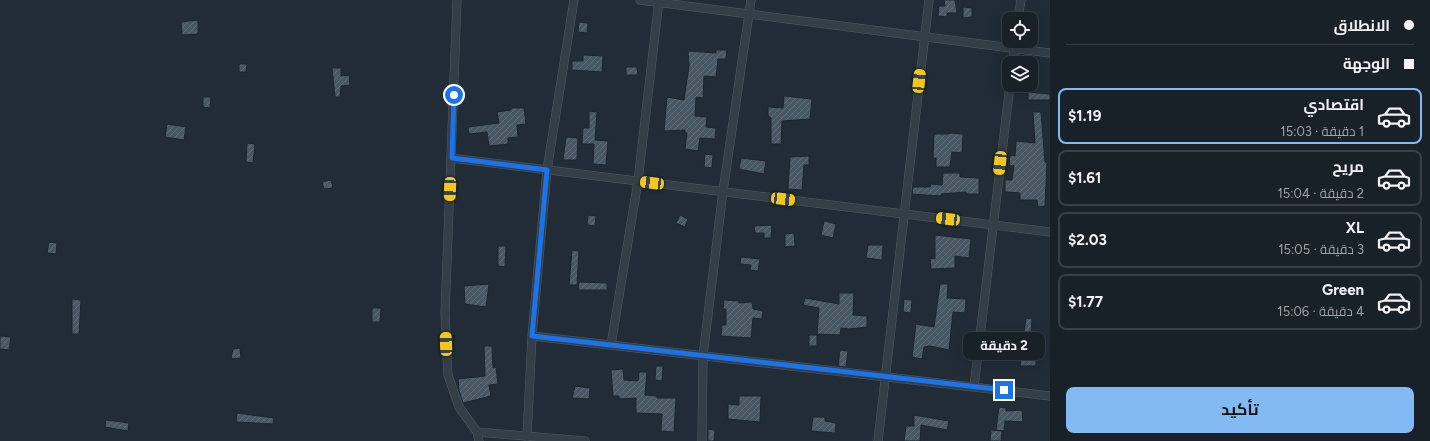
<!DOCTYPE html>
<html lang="ar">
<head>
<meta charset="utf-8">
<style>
  body { margin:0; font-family:Figtree,Cairo,sans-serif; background:#222930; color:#f1f3f6; direction:rtl; height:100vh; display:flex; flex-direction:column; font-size:15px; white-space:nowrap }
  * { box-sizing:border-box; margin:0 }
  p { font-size:13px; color:#9fa3a8 }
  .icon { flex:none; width:22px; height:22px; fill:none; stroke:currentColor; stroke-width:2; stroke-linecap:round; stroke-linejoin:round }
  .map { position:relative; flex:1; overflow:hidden; direction:ltr }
  .side { display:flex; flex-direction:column; background:#192128; width:380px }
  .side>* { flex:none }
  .top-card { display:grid; align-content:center; height:88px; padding:0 16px; background:#192128 }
  .tools { position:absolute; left:1002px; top:12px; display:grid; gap:8px }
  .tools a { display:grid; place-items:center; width:36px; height:36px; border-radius:8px; background:#192128; box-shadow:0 4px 16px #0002,0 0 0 1px #373e45; font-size:20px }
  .end { position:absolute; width:18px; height:18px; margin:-9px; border:5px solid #1a73e8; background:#fff; box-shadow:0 0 0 2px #fff }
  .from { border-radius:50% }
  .bubble { position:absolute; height:28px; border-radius:8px; background:#192128; box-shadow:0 4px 16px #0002,0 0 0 1px #373e45; font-size:13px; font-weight:700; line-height:28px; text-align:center; direction:rtl }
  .car { position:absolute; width:12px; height:24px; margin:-12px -6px; border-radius:5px; box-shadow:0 0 3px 1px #0007; background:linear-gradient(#f5c518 24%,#345 0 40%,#f5c518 0 76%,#345 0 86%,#f5c518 0) }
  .top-card b { display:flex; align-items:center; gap:14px; height:38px; font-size:15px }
  .top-card b+b { border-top:1px solid #373e45 }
  .top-card i { width:10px; height:10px; background:#f1f3f6 }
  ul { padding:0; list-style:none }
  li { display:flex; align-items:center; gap:12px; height:56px; margin:0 8px 6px; padding:0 8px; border:2px solid #373e45; border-radius:8px }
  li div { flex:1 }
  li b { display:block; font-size:15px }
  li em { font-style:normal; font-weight:700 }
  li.current { border-color:#84baf3 }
  li>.icon { width:36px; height:36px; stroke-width:1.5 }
  .action { display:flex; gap:8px; margin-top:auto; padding:8px 16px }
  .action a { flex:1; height:46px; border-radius:8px; background:#84baf3; color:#111; font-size:16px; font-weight:700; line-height:46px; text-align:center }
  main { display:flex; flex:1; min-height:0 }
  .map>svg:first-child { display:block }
</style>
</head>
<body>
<main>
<section class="side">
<div class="top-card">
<b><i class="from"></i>الانطلاق</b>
<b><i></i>الوجهة</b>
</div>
<ul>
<li class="current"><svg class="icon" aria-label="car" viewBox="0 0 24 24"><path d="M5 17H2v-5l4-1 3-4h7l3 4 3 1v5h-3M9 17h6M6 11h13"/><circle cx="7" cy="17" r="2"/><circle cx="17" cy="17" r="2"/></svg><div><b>اقتصادي</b><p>1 دقيقة · 15:03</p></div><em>$1.19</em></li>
<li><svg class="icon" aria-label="car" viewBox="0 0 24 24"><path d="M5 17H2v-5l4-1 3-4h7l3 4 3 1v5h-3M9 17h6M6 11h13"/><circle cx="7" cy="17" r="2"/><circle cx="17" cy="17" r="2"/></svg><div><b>مريح</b><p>2 دقيقة · 15:04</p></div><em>$1.61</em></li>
<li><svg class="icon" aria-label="car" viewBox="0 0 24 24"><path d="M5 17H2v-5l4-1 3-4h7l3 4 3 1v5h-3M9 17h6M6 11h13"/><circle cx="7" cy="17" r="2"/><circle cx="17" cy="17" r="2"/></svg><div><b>XL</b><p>3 دقيقة · 15:05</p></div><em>$2.03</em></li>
<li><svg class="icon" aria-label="car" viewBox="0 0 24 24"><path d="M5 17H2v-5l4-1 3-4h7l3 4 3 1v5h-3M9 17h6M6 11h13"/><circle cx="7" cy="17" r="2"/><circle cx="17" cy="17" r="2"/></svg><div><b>Green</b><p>4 دقيقة · 15:06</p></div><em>$1.77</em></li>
</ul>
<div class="action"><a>تأكيد</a></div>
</section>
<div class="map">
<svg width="1050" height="441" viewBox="0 0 1050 441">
  <defs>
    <pattern id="building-hatch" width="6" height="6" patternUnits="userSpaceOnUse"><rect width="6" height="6" fill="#495762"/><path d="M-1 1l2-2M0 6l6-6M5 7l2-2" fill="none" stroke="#616d77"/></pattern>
  </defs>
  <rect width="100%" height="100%" fill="#212c36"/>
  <path fill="url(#building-hatch)" stroke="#1c252d" d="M944,0H955L957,13H947V17L938,16L939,6H945Z
    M963,7L972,8V17L963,18Z
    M198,20V34L182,35L181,22Z
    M579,22L588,23L587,33L578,32Z
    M716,50H727L726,59H718L716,77L704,76L703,98L696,97L695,116L707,117L706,127L716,128L715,139L700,138L698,151L685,149L687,133H685V130L664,131L667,97L684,100L689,66L688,51L716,53Z
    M583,55L603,56L602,72L572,70V61H583Z
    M239,64H247L246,72H239Z
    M626,67H637L638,75H626Z
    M332,68H341V76L349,75L350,85L341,86L340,97H335Z
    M1028,92L1050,94V100H1028Z
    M784,96L812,99L810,119L782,121L781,144H771V118L768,116V107L783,108Z
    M203,97H211L210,108L203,107Z
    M511,108H524L526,124L517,125L518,137L508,138V144L489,146L487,132L469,134L468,127L499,123L497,112L511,110Z
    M589,111L597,112L595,140L608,141L606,165L593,164L594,144H582L583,128H589Z
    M1033,112H1041L1045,162H1047L1045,206L1038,207L1037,200H1020V193L1005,192V180H1012L1014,166L1009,165L1010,155L1015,156L1016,141L1035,143Z
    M167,124L186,127L184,140L165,137Z
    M949,133L963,134L962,153L952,152L950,167H936V158H933L934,134H949Z
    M566,137L578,138L577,160H563Z
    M247,143L255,144L253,163L246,162Z
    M705,154L713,155L712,168L704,167Z
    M809,156V165H804L802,190L788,189L790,157Z
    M741,158L766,161L764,174L739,169Z
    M943,173H960V177L979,178V194H966V192L941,194V196L912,194L913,187H930L931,184L942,185Z
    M331,180L333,188L324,189L322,182Z
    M588,215L596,216L595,226L587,225Z
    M680,215L688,219L685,227L676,223Z
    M824,221L836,224L833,238L821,235Z
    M772,225L771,238H764V233H755L754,226Z
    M794,233L795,246L785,247V234Z
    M935,235L971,239L969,258L955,256V268L931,269L930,258L935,259Z
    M49,242L57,243L56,254L47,253Z
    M868,245H883L882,260L866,258Z
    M498,246H506L505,267L498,266Z
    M572,250L579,251L577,285H569Z
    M741,257L760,259L758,271L750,270L751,265L740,264Z
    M579,282L607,283V290H578Z
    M489,284L486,307L465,304L464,286Z
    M940,284H948L947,298L966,299L965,313L953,312L949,350L930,346L924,347L922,359L912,357L916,324L934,327Z
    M839,293H854L853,315L867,316V327L849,329L841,328L840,335L817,334L819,308L803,305L805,298L839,304Z
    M72,299L81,300L79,334H72Z
    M904,299L912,300L911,313L903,312Z
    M724,300L739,301V303L752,302L753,309L763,311L762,319L753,318L751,338L721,336L722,325H726V309H723Z
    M372,308H381L380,322H372Z
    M1026,318L1032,319L1030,352L1036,354V366H1020Z
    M809,335H817V346H809Z
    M0,336L11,337L9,350L0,349Z
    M484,346H492L493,368L496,367L498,384L489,385L491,396L463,403L459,391L458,379L485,376Z
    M240,348L241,358L231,359L233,349Z
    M997,348L998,358L989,359L988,349Z
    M840,350L848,351L846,367L838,366Z
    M656,366H663L662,381L655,380Z
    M623,369L624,380L638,381L639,372H647L645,395L657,396V398H676L674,432L661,431L662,414L636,413V398L619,399V396H613L611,370Z
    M575,386L590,388L589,399L572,398Z
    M739,396H761L760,422L728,419V404L739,405Z
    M999,407L1006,408V411L1022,410L1023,422L1005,421L1004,431L996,430Z
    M237,413L274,418L273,424L236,422Z
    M914,415L949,421L947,430L921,425L920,441H904L906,426H914Z
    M813,417H825V421L836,423L835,433L811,431Z
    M106,420L129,423L128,431L105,427Z
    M708,429L715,430L714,441H708Z
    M991,430L1002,431L1001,441H990Z"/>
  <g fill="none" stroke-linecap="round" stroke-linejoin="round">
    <g stroke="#525c65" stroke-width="9">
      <path id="minor" d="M457,0L445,313L448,375L459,407L477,432L479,441
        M640,0L1050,53
        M1018,19L1021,0
        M1013,63L1015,41
        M451,158L1050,232
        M532,336L1050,396
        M611,345L638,181L659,0
        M974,387L1010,85
        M477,432L585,441
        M527,437L532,336L547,170L574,0
        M702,441L703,356L723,191L751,0
        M878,441L929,0"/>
    </g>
    <use href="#minor" stroke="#343e47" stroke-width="8"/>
  </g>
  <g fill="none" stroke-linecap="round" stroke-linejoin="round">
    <path stroke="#1a73e8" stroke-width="5" d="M454,95L452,158L547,170L532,336L1004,390"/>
  </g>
</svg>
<div class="tools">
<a><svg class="icon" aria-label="locate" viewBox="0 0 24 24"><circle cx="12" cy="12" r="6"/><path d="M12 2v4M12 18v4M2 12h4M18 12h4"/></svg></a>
<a><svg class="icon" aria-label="layers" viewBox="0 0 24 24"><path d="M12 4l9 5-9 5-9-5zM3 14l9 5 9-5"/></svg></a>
</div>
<i class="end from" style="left:454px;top:95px"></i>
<i class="end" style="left:1004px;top:390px"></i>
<div class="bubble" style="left:963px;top:332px;width:82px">2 دقيقة</div>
<i class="car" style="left:919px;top:81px;rotate:6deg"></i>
<i class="car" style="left:1000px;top:163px;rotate:187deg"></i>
<i class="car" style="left:652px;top:183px;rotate:277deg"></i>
<i class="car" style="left:450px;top:189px;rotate:182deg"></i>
<i class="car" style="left:783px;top:199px;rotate:97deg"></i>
<i class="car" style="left:948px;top:219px;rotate:277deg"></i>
<i class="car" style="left:446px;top:344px;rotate:358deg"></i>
</div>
</main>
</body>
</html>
